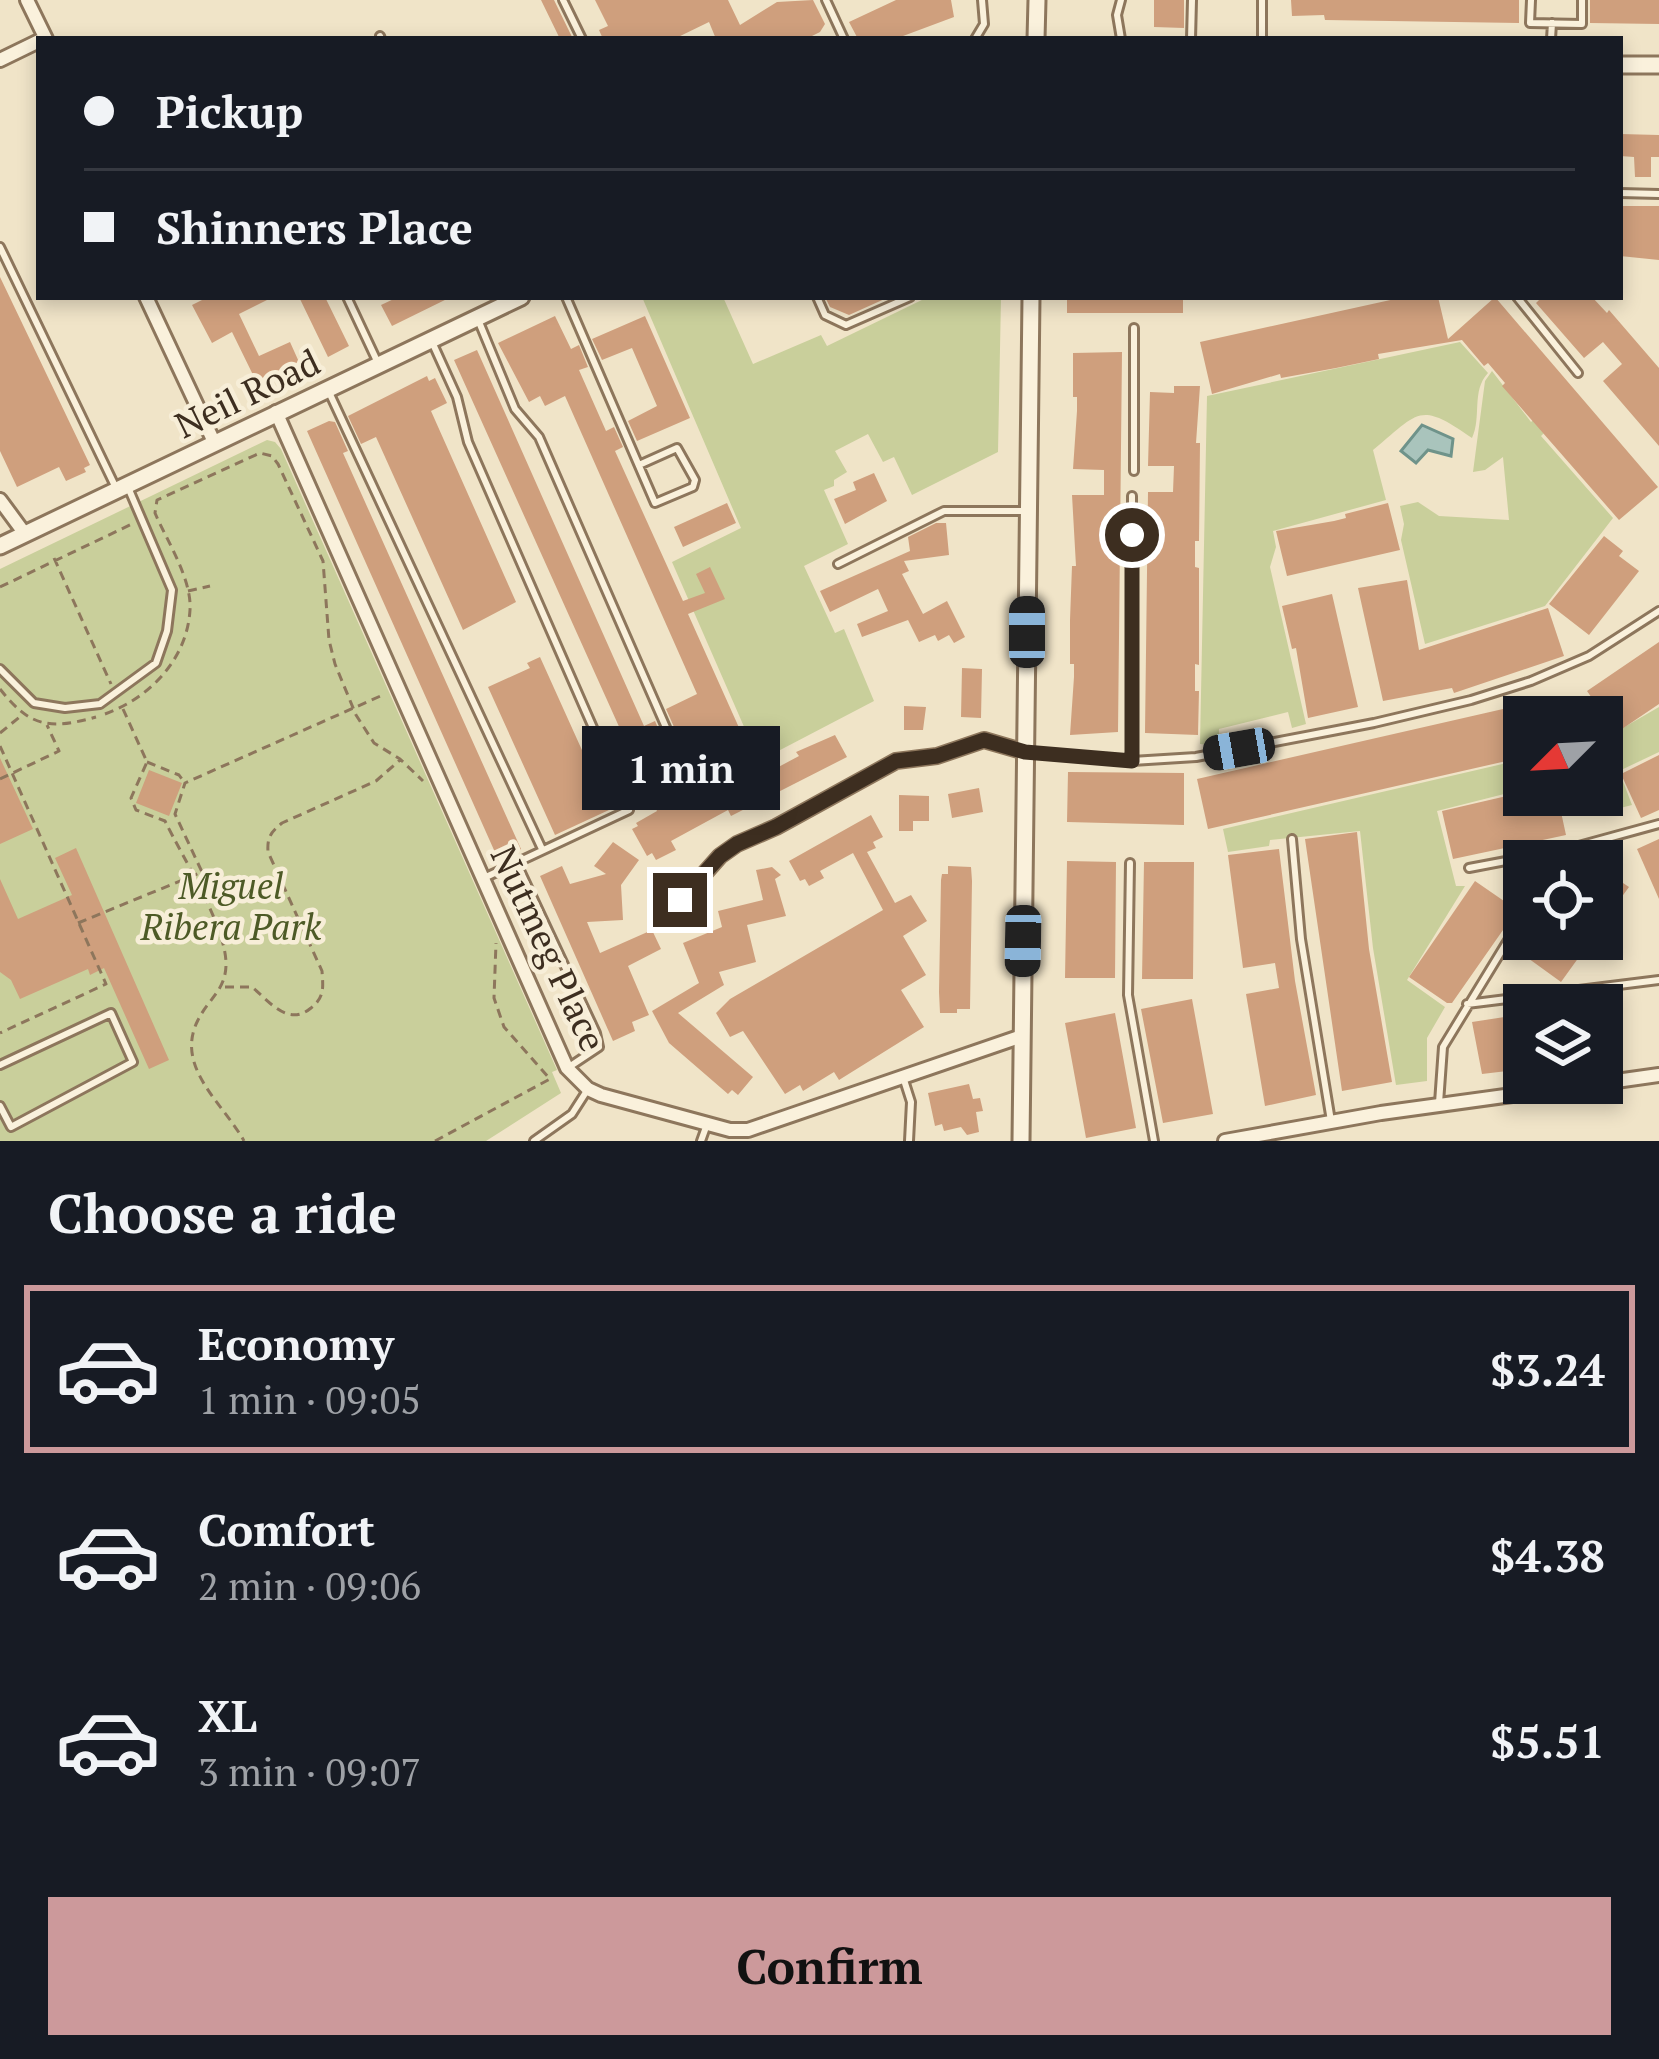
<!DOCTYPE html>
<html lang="en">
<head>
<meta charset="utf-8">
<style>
  body { margin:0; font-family:"PT Serif",serif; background:#242831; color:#f1f3f6; height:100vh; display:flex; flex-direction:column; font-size:45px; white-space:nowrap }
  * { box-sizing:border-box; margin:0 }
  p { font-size:39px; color:#9ea1a6 }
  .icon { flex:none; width:66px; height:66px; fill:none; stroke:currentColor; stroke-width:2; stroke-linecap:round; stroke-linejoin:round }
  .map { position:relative; height:1141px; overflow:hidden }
  .sheet { display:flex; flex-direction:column; background:#171b24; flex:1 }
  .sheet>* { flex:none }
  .top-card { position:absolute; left:36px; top:36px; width:1587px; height:264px; border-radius:0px; box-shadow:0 6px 18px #0003; display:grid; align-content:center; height:264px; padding:0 48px; background:#171b24 }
  .needle { width:78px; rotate:246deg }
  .buttons { position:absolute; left:1503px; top:696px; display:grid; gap:24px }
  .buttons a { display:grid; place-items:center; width:120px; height:120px; border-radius:0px; background:#171b24; box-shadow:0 6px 18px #0003; font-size:60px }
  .end { position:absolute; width:54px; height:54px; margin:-27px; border:15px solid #3d2e20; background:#fff; box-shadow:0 0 0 6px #fff }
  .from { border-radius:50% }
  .bubble { position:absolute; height:84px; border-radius:0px; background:#171b24; box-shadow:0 6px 18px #0003; font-size:39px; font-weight:800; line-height:84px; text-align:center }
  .car { position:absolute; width:36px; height:72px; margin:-36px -18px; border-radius:15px; box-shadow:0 0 9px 3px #0007; background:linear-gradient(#222 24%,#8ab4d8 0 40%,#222 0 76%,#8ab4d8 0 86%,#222 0) }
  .top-card b { display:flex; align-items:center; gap:42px; height:114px; font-size:45px }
  .top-card b+b { border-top:3px solid #363941 }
  .top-card i { width:30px; height:30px; background:#f1f3f6 }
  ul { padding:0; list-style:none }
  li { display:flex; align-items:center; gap:36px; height:168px; margin:0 24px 18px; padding:0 24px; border:6px solid transparent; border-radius:0px }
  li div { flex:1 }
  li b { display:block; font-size:45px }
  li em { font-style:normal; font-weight:800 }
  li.active { border-color:#cc999b }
  li>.icon { width:108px; height:108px; stroke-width:1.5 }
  h2 { padding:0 48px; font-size:54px; line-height:144px }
  .cta { display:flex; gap:24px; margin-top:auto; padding:24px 48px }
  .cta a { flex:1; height:138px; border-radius:0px; background:#cc999b; color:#111; font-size:48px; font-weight:800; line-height:138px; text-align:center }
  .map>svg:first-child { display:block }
</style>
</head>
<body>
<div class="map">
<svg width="1659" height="1141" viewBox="0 0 1659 1141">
  <rect width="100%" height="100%" fill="#f0e4c8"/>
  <path fill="#c9cf9b" d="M642,297H723L753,364L821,335L827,346L928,297H1001L998,452L912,495L894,457L883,462L868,434L835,451L847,472L834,480V486L824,490L848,544L804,566L835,633L844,629L874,701L759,761L672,562L741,528Z
    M1460,342L1488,373C1471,391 1482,417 1472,438C1419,401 1420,411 1373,450L1386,500L1273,531L1276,547L1270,567L1306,724L1292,728L1288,712L1219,729V746L1200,744L1207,396Z
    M1492,371L1531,422L1571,387L1580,398L1541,436L1613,518L1545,606L1425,644L1401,540L1404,524L1400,506L1418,502L1439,516L1509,520L1503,457L1485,470L1473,472L1485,381Z
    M267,440L275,442L281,449L557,1070L552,1072L561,1093L486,1141H0V569Z
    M1659,707V752L1619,771L1632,805L1597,814L1592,795H1602V740Z
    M1524,759V789L1437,811L1456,886H1465L1407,980L1445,1007L1427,1038V1081L1396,1085L1373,948L1360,831L1270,840L1269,846L1228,852L1223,829Z"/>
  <path fill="#a9c4bc" stroke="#6f938a" stroke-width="3" d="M1422,425L1453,439L1451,456L1428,450L1416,463L1401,451Z"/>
  <path fill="#cf9f7d" d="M541,0H554L573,39H560Z
    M595,0H728L740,25L777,2L813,0L825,24L820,32L806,39H716L709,22L674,39H603L599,30L608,26Z
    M896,0H951L954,17L895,39H858L849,22Z
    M1154,0H1184V28L1154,27Z
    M1291,0H1519V23L1325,20L1324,15L1292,16Z
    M1590,0H1659V24L1590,23Z
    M1620,134L1659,135V157H1651V177H1635L1634,157L1620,156Z
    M1623,206H1659V260L1620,256Z
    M0,277L90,465L84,468L86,472L66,481L59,467L17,487L0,451Z
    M208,297H273L239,314L259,356L290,342L299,362L256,381L232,332L212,343L192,305Z
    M299,297H325L349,346L328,357Z
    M398,297H451L392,326L381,305Z
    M825,297H889L849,315L830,307Z
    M1067,297H1183V313H1067Z
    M1404,297H1438L1448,339L1495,297L1658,487L1619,520L1502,386L1505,383L1488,363L1484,366L1462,340L1378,354L1379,359L1336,368L1281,378L1280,374L1212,394L1200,342Z
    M1542,297H1592L1607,313L1609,310L1659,368V446L1603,381L1622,364L1603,342L1584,358L1536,303Z
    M555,316L571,349L579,345L588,367L579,370L606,431L614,427L623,447L615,451L683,601L705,593L696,574L710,567L725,599L688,614L745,741L691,765L666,709L697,694L565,396L545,406L540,396L529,402L498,343Z
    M645,316L690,418L637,441L628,421L657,406L632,348L602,360L592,339Z
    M477,350L644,726L655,721L674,766L664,770L680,810L709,794L713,802L799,756L796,752L835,735L847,757L731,816L728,810L671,841L676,850L656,860L652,853L647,856L632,829L638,826L636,823L657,811L454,360Z
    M1122,352L1118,732L1070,735L1074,677V664H1070V620L1072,566H1076L1072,495H1104V470L1073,469L1077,411V397H1073V353Z
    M427,376L429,381L435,378L447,403L431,411L516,602L463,630L376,437L361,444L348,416Z
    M1174,386H1200L1196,443H1200L1199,541H1195V567L1199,568V665L1195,664V691H1199L1198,735L1145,733L1148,492H1173L1174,466H1148L1150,392L1174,393Z
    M329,421L335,422L348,451L343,453L521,849L498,859L307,431Z
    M874,473L887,501L845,524L834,499L856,490L853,482Z
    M727,503L736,523L683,547L674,527Z
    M1388,503L1400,550L1287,576L1276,531L1334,521L1346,518L1345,514Z
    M936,523H946L949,555L904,561L909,571L902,574L923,614L947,601L965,637L954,643L949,635L938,641L935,635L919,642L908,620L862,637L857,624L888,611L878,589L830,612L820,591L910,551L908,537Z
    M1604,536L1623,551L1619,556L1639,571L1589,635L1549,604Z
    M1407,580L1419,650L1548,608L1564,656L1454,693L1452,688L1383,701L1358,588Z
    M1332,594L1358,707L1308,718L1296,648L1292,649L1282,606Z
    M1659,642V704L1616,733L1587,691Z
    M540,657L609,810L555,835L488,687L530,668L527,663Z
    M962,668L982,669L981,718L961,717Z
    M1560,696L1564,713L1524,717V757L1208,829L1197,779Z
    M904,706L926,707L923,730H904Z
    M1659,755V810L1641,818L1621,774Z
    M0,758L33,829L0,844Z
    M149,770L182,783L169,816L136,803Z
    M1068,772L1184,773V825L1067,822Z
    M979,788L983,812L952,818L948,794Z
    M1524,792L1611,795L1612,800L1561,812L1566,835L1453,859L1442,811Z
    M899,795L929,796V821H913V831H899Z
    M871,815L883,837L873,842L876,848L867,852L895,903L911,895L927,921L903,936L926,975L901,990L924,1027L839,1080L834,1072L803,1091L800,1085L785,1094L743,1031L730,1037L716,1013L730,999L883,910L853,853L820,871L824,878L809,886L805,879L800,881L789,861Z
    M1357,832L1369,949L1392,1082L1342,1091L1305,839Z
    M1659,839V899L1637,849Z
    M613,842L639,860L621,885L623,920L587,922L600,953L652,930L661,949L628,966L649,1015L632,1022L635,1031L613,1041L540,876L562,866L570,884L606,874L594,866Z
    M76,848L169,1060L149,1069L104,968L90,975L88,969L20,999L11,980L0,972V879L18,919L72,895L55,858Z
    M1279,849L1295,981L1316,1095L1265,1106L1246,994L1279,988L1275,963L1243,968L1228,855Z
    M1067,861L1116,862L1115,978H1065Z
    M1144,862H1194L1193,979H1142Z
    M948,866L971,867L972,881L970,1009H957V1013H940L939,992L941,880L942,874H948Z
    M772,867L781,875L775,879L786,916L747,925L756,962L719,972L724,985L678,1013L753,1077L738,1095L732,1090L728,1094L669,1043L652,1011L699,983L683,943L722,927L718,911L763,900L756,870Z
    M1602,869L1629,887L1602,924Z
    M1475,881L1517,910L1452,1003H1447L1409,977Z
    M1530,939H1592L1561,982L1521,953Z
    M1192,999L1213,1114L1163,1123L1141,1009Z
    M1115,1013L1136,1128L1086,1138L1065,1023Z
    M1524,1014V1069L1482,1074L1472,1022Z
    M969,1084L973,1099L980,1098L983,1111L976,1112L979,1132L967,1135L961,1127L944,1131L942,1124L935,1126L928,1093Z"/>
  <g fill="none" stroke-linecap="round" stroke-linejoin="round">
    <g stroke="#8d765c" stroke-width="12">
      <path id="service" d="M563,0L582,39
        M826,0L844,39
        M1121,0L1117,15L1121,39
        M1531,0L1530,23L1582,24V0
        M380,36L381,39
        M975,39L984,24L982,0
        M1191,39L1192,0
        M1262,39V0
        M1551,39L1552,23
        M1620,193L1659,194
        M0,247L115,486
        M347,297L377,361
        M566,297L655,503L693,487L695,480L677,448L639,465
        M817,297L825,315L846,325L910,297
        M1517,297L1578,373
        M479,322L515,409L539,437L689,780
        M433,344L457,397L468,442L629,810L486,877
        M328,390L542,849
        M1134,471V328
        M838,564L944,511H1024
        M0,669L34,703L65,708L100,704L156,663L167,631L172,590L127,485
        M1030,752L1132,761L1196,757L1374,723L1471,700L1531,681L1589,656L1659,611
        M1132,761V496
        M1292,839L1301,939L1331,1121
        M1557,861L1564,850
        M1130,863L1128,995L1154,1141
        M517,864L596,1033L599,1047L569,1067
        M1469,868L1564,850L1659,824
        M1467,1004L1659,980
        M0,1065L111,1013L133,1062L11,1127L0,1106
        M904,1080L911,1102L909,1141
        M1439,1103L1443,1047L1524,914
        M534,1141L572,1114L588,1089
        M701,1141L706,1127"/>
    </g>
    <g stroke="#8d765c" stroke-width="18">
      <path id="minor" d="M27,0L46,39
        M0,60L39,41
        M146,297L214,442
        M276,412L567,1068L588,1089L601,1095L730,1130H748L1022,1036
        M0,500L25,534
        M681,900L720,856L737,844L776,827L896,761L937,756L984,740L1025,752
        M1602,1083L1659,1075
        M1225,1141L1381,1113L1599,1083"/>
    </g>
    <g stroke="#8d765c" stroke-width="21">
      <path id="tertiary" d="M1036,39L1037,0
        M1620,65H1659
        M0,546L521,297
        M1021,1141L1031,297"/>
    </g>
    <path stroke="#8d765c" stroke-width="3" stroke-dasharray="9 6" stroke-linecap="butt" d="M54,558L111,684
      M0,587L134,523
      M188,591L210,586
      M0,689C30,727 49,730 96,717
      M123,709L147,762L131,798L136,810L165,821C183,858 226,926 226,964C226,990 209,998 198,1020C174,1067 223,1103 244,1141
      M105,714C149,698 187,660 190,610C192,579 167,541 155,513L157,500L260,453L272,456L278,464L323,561L329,640L335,664L356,715L374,743L400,759L423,781
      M0,733L22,715
      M0,746L106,984L0,1033
      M147,762L179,775L184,782
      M0,779L59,751L47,725
      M78,923L202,872L175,814L185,783L385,694
      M225,987H252C270,1002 288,1027 311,1008C325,997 323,987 322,971L268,852C267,837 271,832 282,823L376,781L400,760
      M435,1141L550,1079L504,1027L494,998L496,943"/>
    <use href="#service" stroke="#faf1dc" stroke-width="6"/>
    <use href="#minor" stroke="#faf1dc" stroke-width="12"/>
    <use href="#tertiary" stroke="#faf1dc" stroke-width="15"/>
  </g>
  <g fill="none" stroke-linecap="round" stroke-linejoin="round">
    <path stroke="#3d2e20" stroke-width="15" d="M680,900L720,856L737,844L776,827L896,761L937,756L984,740L1025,752L1132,761V535"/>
  </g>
  <g text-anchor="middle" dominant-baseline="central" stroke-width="9" stroke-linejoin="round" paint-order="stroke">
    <g font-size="36" fill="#3d2e20" stroke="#f7eed8">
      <text transform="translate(247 393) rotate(-26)">Neil Road</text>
      <text transform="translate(549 948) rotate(65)">Nutmeg Place</text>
    </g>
    <g font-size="36" font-style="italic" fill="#4d5a26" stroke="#f7eed8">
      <text x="231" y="885">Miguel<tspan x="231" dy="41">Ribera Park</tspan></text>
    </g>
  </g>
</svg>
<div class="buttons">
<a><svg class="needle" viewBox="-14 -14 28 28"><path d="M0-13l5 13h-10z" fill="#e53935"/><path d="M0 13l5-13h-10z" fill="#9ea1a6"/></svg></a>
<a><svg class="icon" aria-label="locate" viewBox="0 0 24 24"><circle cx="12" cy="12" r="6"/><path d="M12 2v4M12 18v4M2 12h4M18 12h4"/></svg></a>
<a><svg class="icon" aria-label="layers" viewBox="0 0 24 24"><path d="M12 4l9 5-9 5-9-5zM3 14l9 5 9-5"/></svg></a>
</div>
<i class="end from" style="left:1132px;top:535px"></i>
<i class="end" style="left:680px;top:900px"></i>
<div class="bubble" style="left:582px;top:726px;width:198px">1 min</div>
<i class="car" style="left:1027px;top:632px;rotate:0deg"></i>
<i class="car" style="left:1239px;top:749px;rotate:260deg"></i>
<i class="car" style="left:1023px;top:941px;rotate:181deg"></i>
<div class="top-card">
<b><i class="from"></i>Pickup</b>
<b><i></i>Shinners Place</b>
</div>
</div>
<section class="sheet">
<h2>Choose a ride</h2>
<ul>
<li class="active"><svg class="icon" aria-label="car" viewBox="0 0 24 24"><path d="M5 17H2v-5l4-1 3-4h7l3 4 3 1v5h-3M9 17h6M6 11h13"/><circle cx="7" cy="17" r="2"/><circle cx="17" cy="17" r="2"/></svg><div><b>Economy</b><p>1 min · 09:05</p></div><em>$3.24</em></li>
<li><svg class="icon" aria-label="car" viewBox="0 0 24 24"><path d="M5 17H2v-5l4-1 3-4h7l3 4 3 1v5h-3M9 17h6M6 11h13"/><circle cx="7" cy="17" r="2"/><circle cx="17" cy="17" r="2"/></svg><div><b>Comfort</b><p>2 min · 09:06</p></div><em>$4.38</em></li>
<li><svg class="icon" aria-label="car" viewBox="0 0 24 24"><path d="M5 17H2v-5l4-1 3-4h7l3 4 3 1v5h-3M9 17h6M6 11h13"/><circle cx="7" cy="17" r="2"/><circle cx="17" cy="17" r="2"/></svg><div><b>XL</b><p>3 min · 09:07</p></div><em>$5.51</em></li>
</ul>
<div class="cta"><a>Confirm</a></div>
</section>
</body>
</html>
